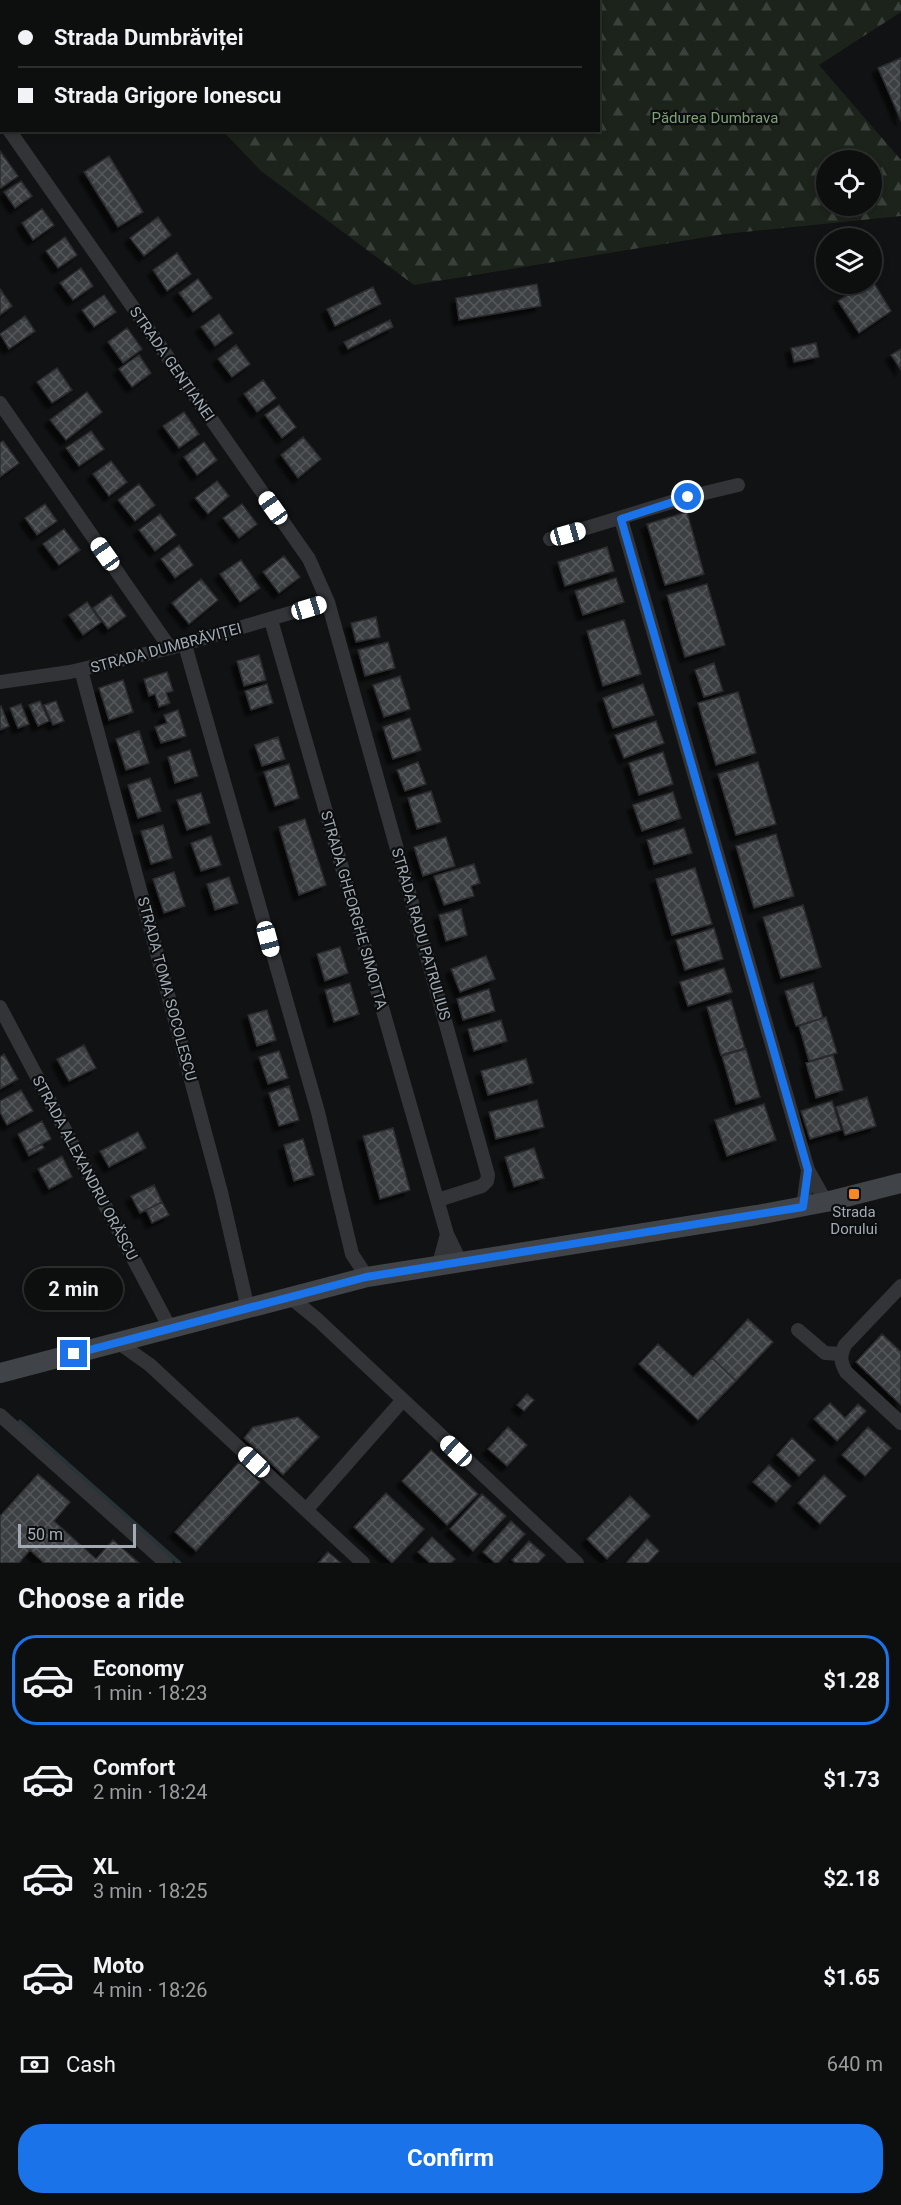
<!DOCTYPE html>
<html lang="en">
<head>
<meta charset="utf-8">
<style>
  body { margin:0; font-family:Roboto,sans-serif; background:#1b1c1c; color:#f1f3f6; height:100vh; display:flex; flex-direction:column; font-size:22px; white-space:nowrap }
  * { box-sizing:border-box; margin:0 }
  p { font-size:20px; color:#9a9c9e }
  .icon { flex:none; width:33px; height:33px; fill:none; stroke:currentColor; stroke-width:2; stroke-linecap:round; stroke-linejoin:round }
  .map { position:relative; height:1563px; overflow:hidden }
  .sheet { display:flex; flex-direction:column; background:#0d0e0e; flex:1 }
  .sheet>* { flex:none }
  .hud { position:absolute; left:0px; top:0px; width:600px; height:132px; box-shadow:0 3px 9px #0003,0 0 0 2px #2d2e2e; display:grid; align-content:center; height:132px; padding:0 18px; background:#0d0e0e }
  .fabs { position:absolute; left:816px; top:150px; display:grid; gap:12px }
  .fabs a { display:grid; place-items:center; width:66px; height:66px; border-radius:50%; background:#0d0e0e; box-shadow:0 3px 9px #0003,0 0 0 2px #2d2e2e; font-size:30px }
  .scale { position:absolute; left:18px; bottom:15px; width:118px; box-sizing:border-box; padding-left:6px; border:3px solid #a2abb4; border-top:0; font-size:16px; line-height:21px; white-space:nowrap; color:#a2abb4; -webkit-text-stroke:4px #0c0d0e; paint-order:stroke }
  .end { position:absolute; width:27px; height:27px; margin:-14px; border:8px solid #1a73e8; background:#fff; box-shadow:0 0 0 3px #fff }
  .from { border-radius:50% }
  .bubble { position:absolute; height:42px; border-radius:21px; background:#0d0e0e; box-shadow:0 3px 9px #0003,0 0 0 2px #2d2e2e; font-size:20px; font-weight:700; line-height:42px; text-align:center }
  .car { position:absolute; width:18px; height:36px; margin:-18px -9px; border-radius:8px; box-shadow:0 0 4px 2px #0007; background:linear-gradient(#fff 24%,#345 0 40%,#fff 0 76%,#345 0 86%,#fff 0) }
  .hud b { display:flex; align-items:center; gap:21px; height:57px; font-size:22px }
  .hud b+b { border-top:2px solid #2d2e2e }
  .hud i { width:15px; height:15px; background:#f1f3f6 }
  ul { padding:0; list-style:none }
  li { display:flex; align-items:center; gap:18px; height:90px; margin:0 12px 9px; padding:0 6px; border:3px solid transparent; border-radius:24px }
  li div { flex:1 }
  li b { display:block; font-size:22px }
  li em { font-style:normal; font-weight:700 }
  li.selected { border-color:#1a73e8 }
  li>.icon { width:54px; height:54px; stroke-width:1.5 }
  h2 { padding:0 18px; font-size:27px; line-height:72px }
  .pay { display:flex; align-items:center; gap:15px; height:66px; padding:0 18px; font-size:22px }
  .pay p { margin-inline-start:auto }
  .action { display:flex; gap:12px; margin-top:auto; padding:12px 18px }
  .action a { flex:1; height:69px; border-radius:24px; background:#1a73e8; color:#fff; font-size:24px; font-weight:700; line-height:69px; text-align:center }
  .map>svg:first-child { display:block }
</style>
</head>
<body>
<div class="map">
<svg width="901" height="1563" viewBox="0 0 901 1563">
  <defs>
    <pattern id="forest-firs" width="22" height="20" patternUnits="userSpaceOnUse" patternTransform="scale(1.5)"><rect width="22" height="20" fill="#1c231b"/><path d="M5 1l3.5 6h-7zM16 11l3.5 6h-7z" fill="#3a403a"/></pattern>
    <pattern id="building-cross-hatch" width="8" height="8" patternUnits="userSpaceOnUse" patternTransform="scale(1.5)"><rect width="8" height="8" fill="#3d4043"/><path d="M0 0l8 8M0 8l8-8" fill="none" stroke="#56595c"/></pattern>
    <filter id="shadow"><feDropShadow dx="-5.5" dy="5.5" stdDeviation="1.5" flood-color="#0009"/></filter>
  </defs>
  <rect width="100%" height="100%" fill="#111213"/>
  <path fill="url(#forest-firs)" fill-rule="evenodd" d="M33,0H901V12L819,65L901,160V216L725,234L414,285L261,171L223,131L598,130V2ZM826,160H872V206H826Z"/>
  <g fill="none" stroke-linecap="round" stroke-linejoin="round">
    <path stroke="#273337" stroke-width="4.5" d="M20,1422L179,1563"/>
  </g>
  <path fill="url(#building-cross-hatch)" stroke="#2b2c2f" stroke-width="1.5" filter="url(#shadow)" d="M901,58V121L878,68Z
    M0,151L18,176L1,188H0Z
    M109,156L143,212L118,227L84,172Z
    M21,181L32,196L15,208L4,192Z
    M42,209L54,225L33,240L22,223Z
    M158,217L171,235L144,256L130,238Z
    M65,237L77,255L58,268L46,251Z
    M177,253L191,274L167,291L153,270Z
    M81,268L93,286L73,300L60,283Z
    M198,279L212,298L193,312L179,293Z
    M872,280L891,311L859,333L838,301L865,284H872Z
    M537,284L541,306L459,320L456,298Z
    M373,287L381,304L335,326L327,309Z
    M0,289L12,306L0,315Z
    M104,295L116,312L94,327L82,310Z
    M219,314L233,333L215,346L201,327Z
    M25,316L35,331L9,349L0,334Z
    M390,320L393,327L348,349L344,342Z
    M127,328L142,349L123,363L108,342Z
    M816,343L819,357L794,362L791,348Z
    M236,345L250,364L232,377L218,359Z
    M901,349V370L891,355Z
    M139,355L151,373L132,387L119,369Z
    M57,368L72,390L52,403L37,382Z
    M263,380L276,398L257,412L244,394Z
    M87,392L102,412L66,440L50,420Z
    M279,405L296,427L282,438L265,415Z
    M184,412L199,434L179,448L163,426Z
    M91,431L104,449L79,466L66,448Z
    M303,437L321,459L298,478L281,455Z
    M3,441L19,463L0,477V443Z
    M204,442L217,460L197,475L184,457Z
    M111,461L127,482L109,496L93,474Z
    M217,481L229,496L208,514L195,498Z
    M139,484L155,505L135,521L118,500Z
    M45,504L57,521L37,535L25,518Z
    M242,504L257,524L239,538L223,518Z
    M687,512L704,574L665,585L647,524Z
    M160,514L176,535L155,551L139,530Z
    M64,529L80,550L59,565L43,544Z
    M179,545L193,565L175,578L161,559Z
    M607,547L614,571L565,586L558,562Z
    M284,556L300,577L279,593L263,572Z
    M241,560L260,588L240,602L220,574Z
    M616,578L624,602L583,615L575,591Z
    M201,579L218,600L189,624L172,603Z
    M707,584L725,645L685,657L667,595Z
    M111,595L126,616L108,629L93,608Z
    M87,602L101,622L83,635L69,615Z
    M376,617L380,637L356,642L351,623Z
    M624,620L641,674L603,686L587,631Z
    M388,642L395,668L365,676L358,650Z
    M259,655L266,680L244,686L237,661Z
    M714,663L723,691L704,697L695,670Z
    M167,672L173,691L166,693L170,703L159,707L155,694L149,696L144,679Z
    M400,676L410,709L384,717L373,685Z
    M123,680L133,712L109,720L99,688Z
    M267,684L273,703L251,710L245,691Z
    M643,684L654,715L613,728L603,698Z
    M738,692L756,753L716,765L698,703Z
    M40,701L49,721L38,726L29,705Z
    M56,701L64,721L53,725L44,705Z
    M21,704L29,724L18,728L10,708Z
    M1,706L9,726L0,730V707Z
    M178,710L186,736L161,743L155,727L167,723L164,715Z
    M410,718L421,750L393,759L383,727Z
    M656,721L664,743L624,758L615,735Z
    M139,731L149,763L126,770L116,739Z
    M278,737L285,759L262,766L255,745Z
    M190,750L198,776L175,783L168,757Z
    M663,752L673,784L639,795L629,763Z
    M418,762L426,784L405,791L397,770Z
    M758,762L776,824L736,835L718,774Z
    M289,764L299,798L275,806L264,772Z
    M150,778L161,811L138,818L128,785Z
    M431,791L441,822L417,829L408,798Z
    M673,792L681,818L642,831L633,805Z
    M201,793L210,823L187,830L177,800Z
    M305,819L326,885L299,895L279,827Z
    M163,825L172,858L151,864L141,831Z
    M684,828L692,853L654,864L647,840Z
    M776,834L794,896L754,908L736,846Z
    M211,836L221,865L201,871L191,843Z
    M446,837L455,866L423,876L414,847Z
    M474,864L480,883L471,886L474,896L444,905L434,876Z
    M695,868L712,924L672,935L656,879Z
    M174,872L185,906L164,913L153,879Z
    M229,877L238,903L215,910L207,884Z
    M803,905L821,967L781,978L763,917Z
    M461,909L467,935L446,941L439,915Z
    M714,928L723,959L685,970L676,940Z
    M340,947L348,973L325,981L317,954Z
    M486,956L495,979L460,992L451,969Z
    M724,968L732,992L688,1006L680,982Z
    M350,983L359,1014L334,1022L325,990Z
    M813,983L823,1018L796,1026L785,991Z
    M489,989L495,1011L463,1020L457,999Z
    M731,1000L745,1048L721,1055L707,1007Z
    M267,1010L276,1040L257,1046L248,1015Z
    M826,1017L837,1053L809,1061L799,1026Z
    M501,1020L507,1041L474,1051L468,1029Z
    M84,1045L96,1068L69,1081L57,1059Z
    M746,1049L760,1097L736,1104L722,1056Z
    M279,1051L288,1078L268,1084L259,1057Z
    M4,1054L18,1079L0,1089V1057Z
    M833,1055L843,1090L816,1098L806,1063Z
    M526,1059L533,1083L488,1095L481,1071Z
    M289,1086L299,1120L279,1126L269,1093Z
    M21,1090L33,1111L7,1125L0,1112V1101Z
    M867,1097L876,1126L845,1135L836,1107Z
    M537,1100L544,1127L496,1139L489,1112Z
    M832,1101L841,1130L810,1139L801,1111Z
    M764,1104L776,1140L727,1156L715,1120Z
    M42,1121L51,1139L27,1152L18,1134Z
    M393,1128L410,1190L380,1199L363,1136Z
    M138,1132L146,1148L109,1167L100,1151Z
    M303,1139L314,1175L294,1181L284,1145Z
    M42,1144L44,1148L29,1156L27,1152Z
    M534,1148L544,1178L514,1187L505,1157Z
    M62,1156L72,1177L49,1189L38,1169Z
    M154,1185L162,1202L140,1213L131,1196Z
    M162,1202L169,1215L152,1223L146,1210Z
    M748,1319L773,1342L736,1381L712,1358Z
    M882,1334L901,1352V1405L856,1362Z
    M658,1344L693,1377L712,1358L736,1381L698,1420L639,1364Z
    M527,1394L534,1400L524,1411L517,1405Z
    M830,1403L845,1418L858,1404L866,1411L837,1441L814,1419Z
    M298,1417L319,1437L283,1475L244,1438L253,1427Z
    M508,1427L527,1445L507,1466L488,1449Z
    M868,1427L891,1448L865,1476L842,1455Z
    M792,1438L815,1460L799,1476L777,1455Z
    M431,1450L478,1494L447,1525L402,1481Z
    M239,1462L260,1482L196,1551L175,1532Z
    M769,1465L791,1486L776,1502L753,1482Z
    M38,1474L70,1502L54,1521L96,1559L113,1540L139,1563H44L30,1550L19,1563H0V1516Z
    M824,1475L846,1496L820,1524L798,1503Z
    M386,1493L424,1529L392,1563L354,1527Z
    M482,1494L506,1516L473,1551L450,1529Z
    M630,1496L650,1516L607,1559L587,1539Z
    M511,1521L525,1534L498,1563H495L483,1552Z
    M432,1537L455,1559L451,1563H430L418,1552Z
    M647,1539L659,1551L648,1563H628L627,1562Z
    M529,1541L545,1555L538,1563H515L512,1560Z
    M328,1552L341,1563H318Z"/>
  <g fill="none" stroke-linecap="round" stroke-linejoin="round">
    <path stroke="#323438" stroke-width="14" d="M0,123L2,124
      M9,130L309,559L328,602L488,1175L487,1181L482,1186L438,1200
      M0,403L170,648
      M621,519L808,1170L826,1202
      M550,539L688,497L738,485
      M271,620L447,1234L460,1261
      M185,645L318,1112L352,1254L367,1277
      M81,670L221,1192L248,1309
      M0,682L70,672L170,648L328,602
      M0,1007L171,1330
      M803,1207L808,1170
      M439,1264L447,1234
      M901,1286L845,1345C840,1356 840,1361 846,1372L901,1423
      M290,1297L318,1320L577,1563
      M798,1330L825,1353L841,1354
      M119,1343L150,1365L363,1563
      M0,1415L166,1563
      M306,1510L402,1401"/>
    <path stroke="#404448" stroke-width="20" d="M0,1373L367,1277L757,1215L826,1202L901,1183"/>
  </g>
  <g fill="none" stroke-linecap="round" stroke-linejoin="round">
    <path stroke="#1a73e8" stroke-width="8" d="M74,1354L366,1277L803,1207L808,1170L621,519L688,497"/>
  </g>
  <rect fill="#f68826" stroke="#0c0d0e" stroke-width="2" x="848" y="1188" width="12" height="12" rx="3"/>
  <g text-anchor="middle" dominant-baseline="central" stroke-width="4.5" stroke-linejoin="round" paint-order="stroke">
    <g font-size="15" fill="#7ea078" stroke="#0c0d0e">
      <text x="715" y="118">Pădurea Dumbrava</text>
    </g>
    <g font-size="15" fill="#a2abb4" stroke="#0c0d0e">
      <text transform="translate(172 364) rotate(55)">STRADA GENȚIANEI</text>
      <text transform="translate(166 648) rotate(-15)">STRADA DUMBRĂVIȚEI</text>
      <text transform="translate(354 910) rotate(74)">STRADA GHEORGHE SIMOTTA</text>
      <text transform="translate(421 934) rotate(74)">STRADA RADU PATRULIUS</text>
      <text transform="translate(167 989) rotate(75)">STRADA TOMA SOCOLESCU</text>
      <text transform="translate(85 1168) rotate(62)">STRADA ALEXANDRU ORĂSCU</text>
    </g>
    <g font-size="15" fill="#a2abb4" stroke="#0c0d0e">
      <text x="854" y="1212">Strada<tspan x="854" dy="17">Dorului</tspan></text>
    </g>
  </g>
</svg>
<div class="fabs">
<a><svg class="icon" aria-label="locate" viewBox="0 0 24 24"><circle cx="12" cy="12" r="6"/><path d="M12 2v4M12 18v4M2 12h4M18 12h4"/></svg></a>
<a><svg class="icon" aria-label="layers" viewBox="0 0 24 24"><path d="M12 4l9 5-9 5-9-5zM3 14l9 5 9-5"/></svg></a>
</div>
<div class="scale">50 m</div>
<i class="end from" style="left:688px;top:497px"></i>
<i class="end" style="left:74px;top:1354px"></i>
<div class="bubble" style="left:24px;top:1268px;width:99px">2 min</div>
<i class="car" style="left:273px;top:508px;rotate:325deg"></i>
<i class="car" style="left:568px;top:534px;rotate:74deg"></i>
<i class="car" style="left:105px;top:554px;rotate:325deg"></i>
<i class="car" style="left:309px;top:608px;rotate:73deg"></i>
<i class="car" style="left:268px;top:939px;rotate:165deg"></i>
<i class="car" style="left:456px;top:1451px;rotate:313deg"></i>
<i class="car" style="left:254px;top:1462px;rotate:313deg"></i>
<div class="hud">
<b><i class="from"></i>Strada Dumbrăviței</b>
<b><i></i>Strada Grigore Ionescu</b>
</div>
</div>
<section class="sheet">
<h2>Choose a ride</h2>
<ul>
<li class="selected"><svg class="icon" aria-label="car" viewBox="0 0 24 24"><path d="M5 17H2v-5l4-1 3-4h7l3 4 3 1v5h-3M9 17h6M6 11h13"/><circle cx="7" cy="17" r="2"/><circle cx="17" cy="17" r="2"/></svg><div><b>Economy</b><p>1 min · 18:23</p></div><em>$1.28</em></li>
<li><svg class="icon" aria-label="car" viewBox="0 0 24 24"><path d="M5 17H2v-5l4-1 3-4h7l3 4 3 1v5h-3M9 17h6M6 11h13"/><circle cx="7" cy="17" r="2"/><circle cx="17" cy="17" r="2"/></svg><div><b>Comfort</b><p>2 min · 18:24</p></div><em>$1.73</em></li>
<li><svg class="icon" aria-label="car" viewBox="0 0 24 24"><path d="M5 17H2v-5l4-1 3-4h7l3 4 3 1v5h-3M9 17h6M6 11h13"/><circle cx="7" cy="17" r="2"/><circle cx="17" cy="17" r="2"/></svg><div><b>XL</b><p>3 min · 18:25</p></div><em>$2.18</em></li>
<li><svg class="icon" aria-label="car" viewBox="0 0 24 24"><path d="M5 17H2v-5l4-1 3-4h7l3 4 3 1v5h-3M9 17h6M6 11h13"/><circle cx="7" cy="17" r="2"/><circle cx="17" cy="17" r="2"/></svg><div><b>Moto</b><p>4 min · 18:26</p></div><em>$1.65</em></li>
</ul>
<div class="pay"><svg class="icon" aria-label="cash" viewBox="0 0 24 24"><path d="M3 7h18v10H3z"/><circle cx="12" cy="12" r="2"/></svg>Cash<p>640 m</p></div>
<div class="action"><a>Confirm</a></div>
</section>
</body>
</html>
